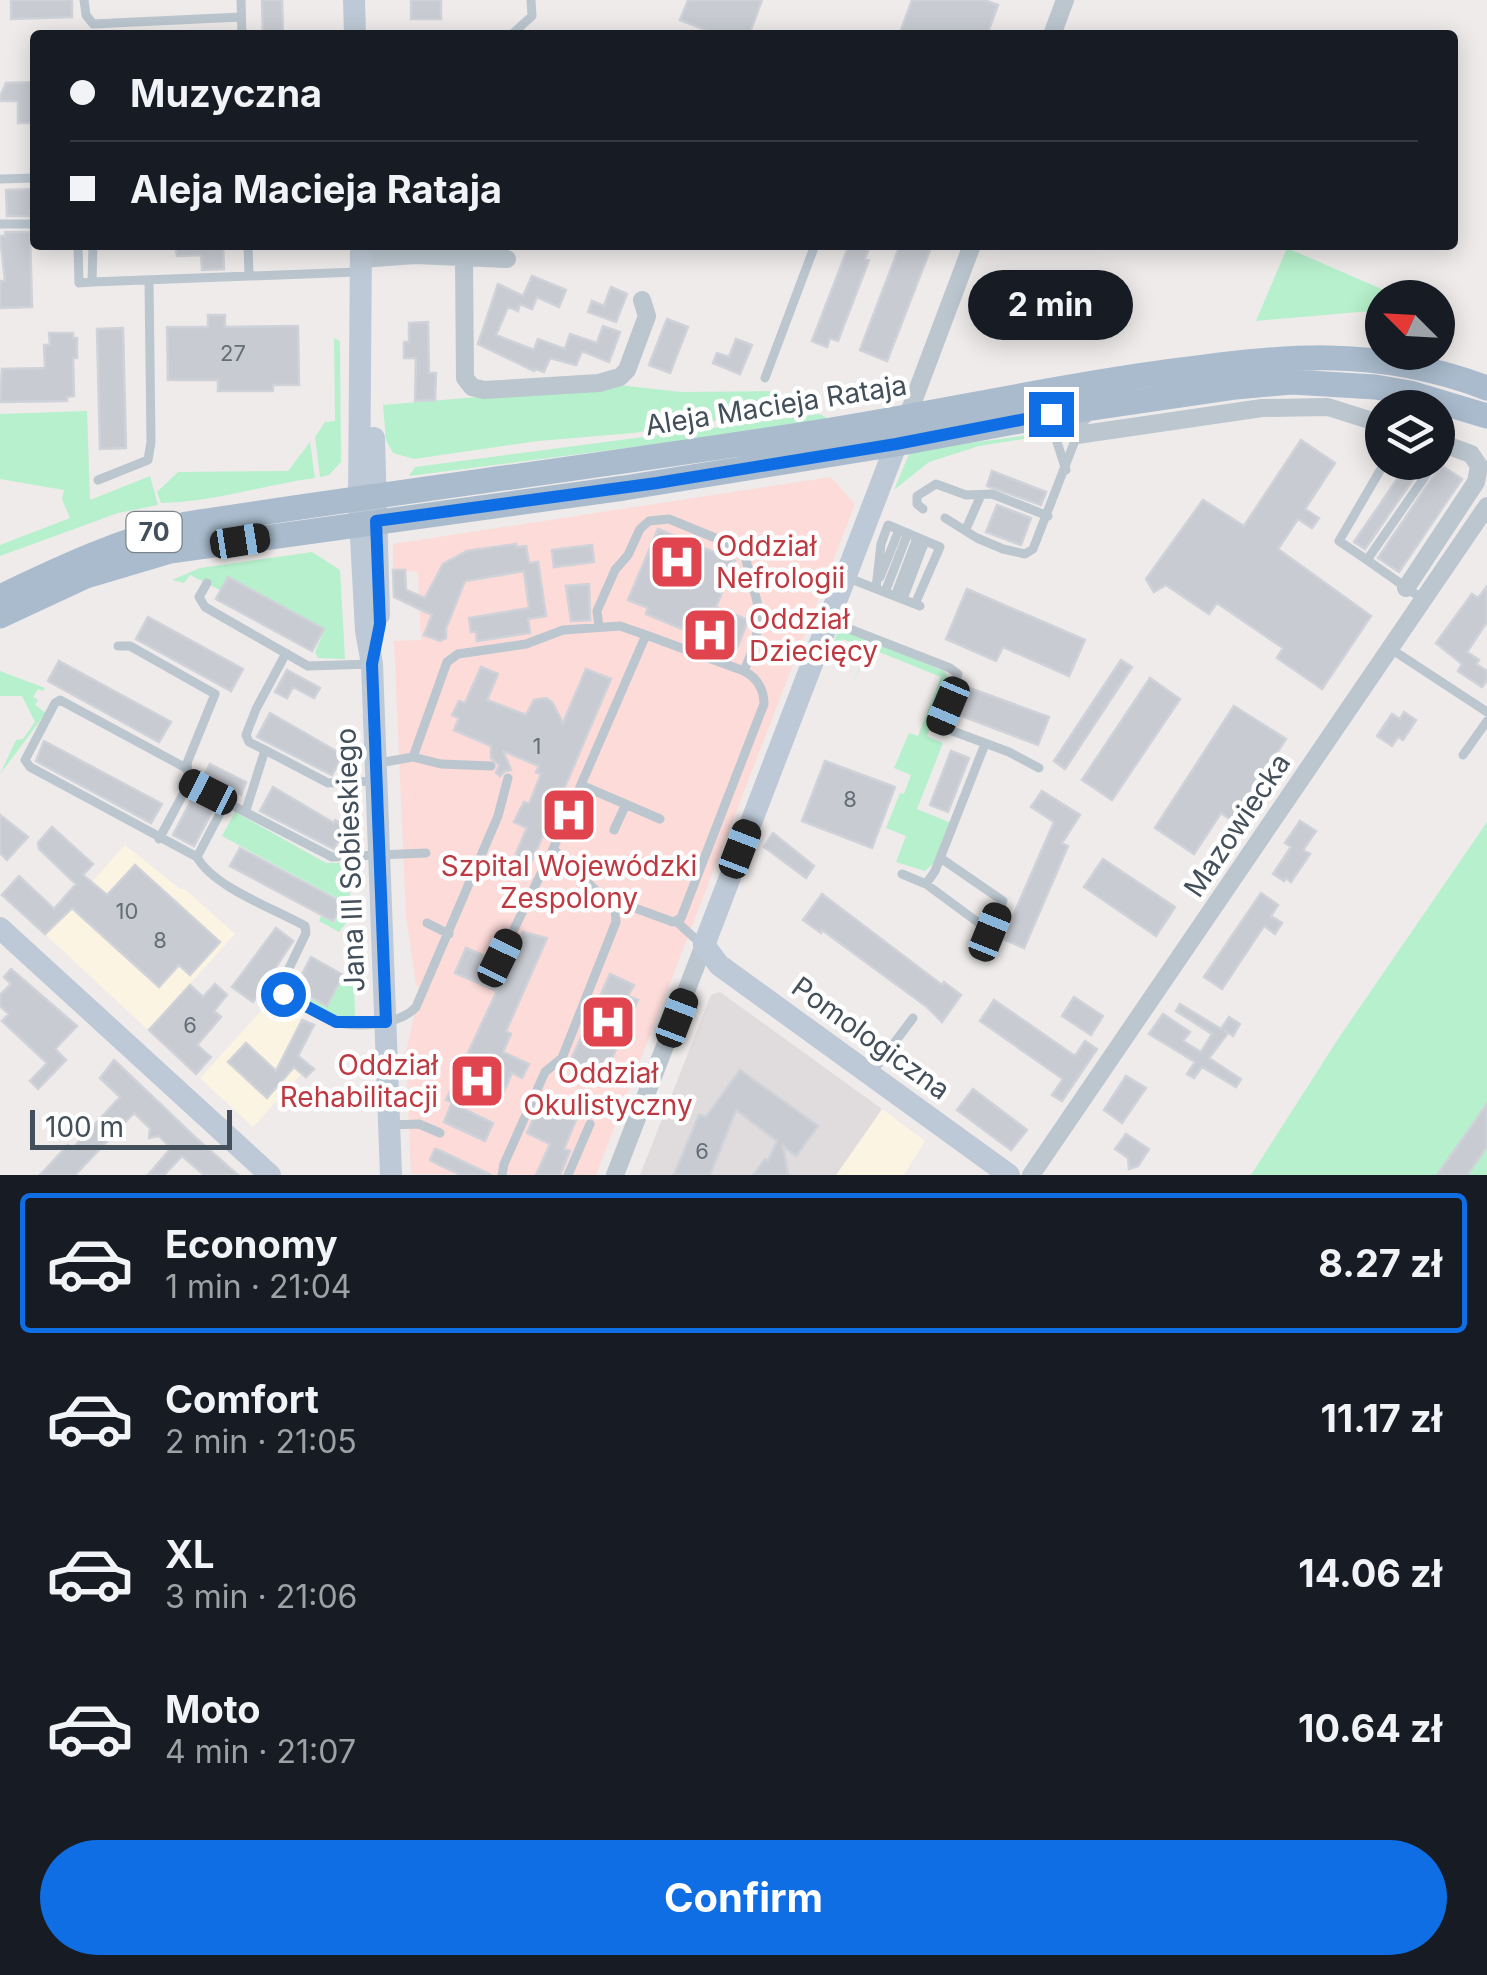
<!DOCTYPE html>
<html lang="en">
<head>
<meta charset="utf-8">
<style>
  body { margin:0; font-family:Inter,sans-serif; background:#242831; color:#f1f3f6; height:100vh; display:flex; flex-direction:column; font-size:38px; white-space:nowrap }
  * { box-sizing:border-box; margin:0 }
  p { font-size:32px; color:#9ea1a6 }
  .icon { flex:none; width:55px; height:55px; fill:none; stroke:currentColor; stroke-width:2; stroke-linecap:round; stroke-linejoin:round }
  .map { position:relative; height:1175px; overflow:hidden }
  .drawer { display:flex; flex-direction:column; background:#171b24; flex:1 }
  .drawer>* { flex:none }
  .top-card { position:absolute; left:30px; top:30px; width:1428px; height:220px; border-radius:10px; box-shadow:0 5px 25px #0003; display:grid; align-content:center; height:220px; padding:0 40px; background:#171b24 }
  .needle { width:65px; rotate:294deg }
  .fabs { position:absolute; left:1365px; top:280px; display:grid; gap:20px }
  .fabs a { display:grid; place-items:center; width:90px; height:90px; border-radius:50%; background:#171b24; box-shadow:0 5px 25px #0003; font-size:50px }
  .scale { position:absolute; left:30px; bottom:25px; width:202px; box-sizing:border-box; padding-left:10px; border:5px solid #434f5a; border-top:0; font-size:28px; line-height:35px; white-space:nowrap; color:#434f5a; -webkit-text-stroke:8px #fff; paint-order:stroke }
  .end { position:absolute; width:45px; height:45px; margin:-22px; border:12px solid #106ee4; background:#fff; box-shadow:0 0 0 5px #fff }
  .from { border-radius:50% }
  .bubble { position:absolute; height:70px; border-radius:35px; background:#171b24; box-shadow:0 5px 25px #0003; font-size:32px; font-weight:700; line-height:70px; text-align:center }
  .car { position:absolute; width:30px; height:60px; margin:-30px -15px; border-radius:12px; box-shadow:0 0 8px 2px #0007; background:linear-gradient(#222 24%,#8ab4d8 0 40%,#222 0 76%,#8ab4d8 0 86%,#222 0) }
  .top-card b { display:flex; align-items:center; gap:35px; height:95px; font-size:38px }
  .top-card b+b { border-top:2px solid #363941 }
  .top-card i { width:25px; height:25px; background:#f1f3f6 }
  ul { padding:18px 0 0; list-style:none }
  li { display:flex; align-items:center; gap:30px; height:140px; margin:0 20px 15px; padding:0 20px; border:5px solid transparent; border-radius:10px }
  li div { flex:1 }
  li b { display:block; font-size:38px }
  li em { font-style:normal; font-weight:700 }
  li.active { border-color:#106ee4 }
  li>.icon { width:90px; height:90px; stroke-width:1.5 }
  .button { display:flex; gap:20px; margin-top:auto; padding:20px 40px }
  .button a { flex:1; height:115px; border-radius:60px; background:#106ee4; color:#fff; font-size:40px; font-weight:700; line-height:115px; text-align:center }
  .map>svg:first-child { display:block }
</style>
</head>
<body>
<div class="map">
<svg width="1487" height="1175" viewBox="0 0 1487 1175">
  <rect width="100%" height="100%" fill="#efebeb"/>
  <path fill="#fcf4e2" d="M125,845L180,889H185L235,934L148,1030L45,934Z
    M278,1001L304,1013L285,1053L297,1058V1071L301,1074L253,1127L200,1078L263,1009Z
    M882,1109L925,1141L904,1175H836Z"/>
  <path fill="#e0dcdd" d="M720,992L882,1109L836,1175H640L711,995Z"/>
  <path fill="#fcdbd9" d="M831,477L855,504L596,1175L411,1174L406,1053L420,987L416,985L406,916L394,641L421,640L418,572L393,570V544Z"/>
  <path fill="#b6f0cc" d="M1287,248L1400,297L1382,298V310L1256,321Z
    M334,338L340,341L341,462L329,475L320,477L315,437L325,422L335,421Z
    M619,385L681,392L777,391L790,409L633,433L538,441L414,459L393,453L386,440L383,405Z
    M87,411L90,500L150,476L158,505L118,513L0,556V545L70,518L62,499L64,490L0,479V414Z
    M819,414L826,417L828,422L409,476L415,467Z
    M1027,435L1036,437L979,446L929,462L894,490L909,454C947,443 987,442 1027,435Z
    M310,442L315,478C263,485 214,502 161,503L157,492L178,472L288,471Z
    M312,552L340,570L345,659L318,658L315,652L325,629L228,576L220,590L190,575L184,583L172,580L200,568Z
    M842,629L944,671L947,676L945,691L927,736L943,743L917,809L951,823L936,861L925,871L896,862L906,836L886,828L900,793L904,794L911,775L894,768L909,733L918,736L941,677L869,648L853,684L867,648L842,639L825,667L838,631Z
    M0,671L45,688L43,691L38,689L33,697L38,700L35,705L46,713L0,774L16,740L23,739L35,722L22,696H0Z
    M235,812L326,863H351L349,919L339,932L319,921L321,916L334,923L344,902L222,836Z
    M1487,822V1175H1251L1338,1039Z
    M345,975L354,979L355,1018L330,1015L295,994L294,990L327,1007Z"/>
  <path fill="#c8cbd1" stroke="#cfd2d8" stroke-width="2.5" d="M11,0H72V17L11,19Z
    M262,0H282L283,35H263Z
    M411,0H441V19H411Z
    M688,0H762L749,35H718L680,20Z
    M912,0H984L998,5L987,35H914L901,30Z
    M35,82V123H18V101H0V97L6,83Z
    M35,189V211H29L30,216H7L6,190Z
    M5,232H30L32,307L0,308V281H5L0,236H5Z
    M175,245H223L224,269L202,270L201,255L177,256Z
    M849,245H870L865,259L869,260L838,341L830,338L827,347L812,341Z
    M900,245H932L887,361L860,350Z
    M532,276L566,290L559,307L537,297L532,309L520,304L518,311L508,307L496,335L534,350L538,339L565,349L570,334L597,343L603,326L620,332L609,362L582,351L576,365L550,358L544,372L536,369L534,371L478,344L498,284L523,296Z
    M611,287L627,294L616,322L588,312L592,301L604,306Z
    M208,315H225V327L298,326L299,385H273V391H218V380H168L167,327H208Z
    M667,319L688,327L670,373L649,365Z
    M428,322L429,373H436L435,400L415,401L416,358H404V342H409V323Z
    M123,328L126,448L100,449L97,329Z
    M49,333H73V338H77V358H73L74,396L67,397V401L0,402L2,369L45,368L44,345H50Z
    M736,339L752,345L740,374L713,363L717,353L729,357Z
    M1301,440L1335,463L1305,509L1319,518L1312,528L1298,519L1278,549L1371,616L1322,689L1277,658L1283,648L1217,603L1209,614L1166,585L1154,592L1146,579L1203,500L1244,526Z
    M1409,462L1423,465L1365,549L1354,542Z
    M1441,465L1462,479L1399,572L1378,558Z
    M992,471L1046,492L1041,505L987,486Z
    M997,505L1031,518L1021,545L986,532Z
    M658,529L735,561L716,607L748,620L738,646L718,637L716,643L646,614L648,608L628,600Z
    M516,544V547L526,546L529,563L538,562L546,616L528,619L530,633L477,641L476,631L471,632L469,618L529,608L524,571L465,581L446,628V638L440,641L424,635L432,615L394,597L393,570H405L406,590L425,598L443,564L467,551Z
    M592,545L594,562L554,567L552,550Z
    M228,577L324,629L312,651L216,599Z
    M589,584L590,620L571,621L566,586Z
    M1487,586V622L1467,652L1479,660L1476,664L1487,671V680L1482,687L1458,671L1462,664L1436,643L1472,594L1478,598Z
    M967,589L1085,640L1069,676L1003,647L996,661L946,639Z
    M148,617L243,669L231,691L136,639Z
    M1121,660L1132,667L1065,769L1054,761Z
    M59,661L171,722L159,742L48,681Z
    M481,667L498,674L487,700L526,715L534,700L546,698L552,702L563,723L586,669L611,679L552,817L555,818L547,837L543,835L527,872L511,865L527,828L514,822L524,802L529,804L541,774L536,772L539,766L503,751L511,770L505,771L500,776L496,773L499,765L491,758V746L454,730L459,718L452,715L459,701L465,703Z
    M287,670L320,688L314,698L293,687L287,698L275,692Z
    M1150,678L1180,699L1112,800L1082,780Z
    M964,686L1049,717L1038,745L954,713Z
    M1234,706L1286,739L1233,821L1221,813L1194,854L1155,828Z
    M1404,712L1416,720L1403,740L1398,737L1392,746L1377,736L1392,714L1400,719Z
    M270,713L343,755L332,775L257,737Z
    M44,741L162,804L151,823L36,761Z
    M951,751L969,758L948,812L930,805Z
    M825,761L895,787L872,848L802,821Z
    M210,764L246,782L241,795L227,787L224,792L202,780Z
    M273,787L334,823L335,820L346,826L334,849L260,811Z
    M1042,791L1080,815L1062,843L1068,846L1024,948L1003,939L1054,822L1031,807Z
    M194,795L215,806L194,846L173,835Z
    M0,815L28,837L7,860L0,853Z
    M1300,821L1316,831L1303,850L1310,854L1291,882L1286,878L1284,881L1273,874L1291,847L1285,843Z
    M52,827L93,864L83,875L107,895L135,865L220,942L190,975L179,965L159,987L72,908L45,934L2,895L19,876L54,909L76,884L39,849L38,843Z
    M773,833L814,866L806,878L764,847Z
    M240,848L343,903L333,921L230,866Z
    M1103,859L1175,907L1156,936L1084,887Z
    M1261,893L1278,905L1271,916L1282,923L1275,934L1264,926L1222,989L1204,977Z
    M822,894L942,985L944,982L961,995L942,1022L927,1007L822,930L821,933L803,920Z
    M276,928L293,941L253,1002L232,987Z
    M523,932L547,938L506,1031L511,1034L503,1052L529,1064L522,1078L512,1073L501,1098L474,1086L464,1109L493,1123L485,1141L444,1122L452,1102L446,1100L497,991L455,973L466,948L492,959L497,966H508Z
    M311,957L343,975L327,1006L295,988Z
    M11,969L77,1026L55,1049L66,1060L38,1089L30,1081L47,1063L2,1021L9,1014L0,1006V995L11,984L4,977Z
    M610,974L634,985L628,996L638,1000L609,1065L606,1064L601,1075L570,1062Z
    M215,984L227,995L214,1011L221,1017L197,1045L211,1057L196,1074L149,1030L190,985L203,997Z
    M1074,997L1103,1016L1091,1035L1062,1016Z
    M994,1000L1075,1056L1085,1041L1097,1049L1062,1101L1052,1095L1063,1079L980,1021Z
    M1180,1004L1221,1029L1229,1017L1240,1024L1233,1036L1224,1030L1228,1033L1209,1058L1241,1079L1236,1087L1202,1067L1194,1078L1187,1074L1195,1062L1149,1034L1163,1014L1190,1032L1183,1041L1201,1052L1212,1034L1176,1011Z
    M302,1020L314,1025L298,1056L314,1069L306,1077L294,1067L267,1098L228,1062L246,1043L276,1071Z
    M114,1060L197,1139L238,1175H204L182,1156L164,1175H148L171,1148L159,1136L149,1138L150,1128L134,1113L75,1175H40L68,1145L72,1149L120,1097L100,1078Z
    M740,1070L818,1126L796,1156L783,1146L788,1175H753L765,1159L768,1161L777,1141L736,1110L710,1175H674L699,1115L706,1117Z
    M1126,1076L1146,1088L1122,1123L1104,1110Z
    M973,1089L1027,1130L1011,1150L957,1110Z
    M540,1104L576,1120L564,1149L570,1151L560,1175H536L550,1144L527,1133Z
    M1487,1104V1147L1467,1175H1437Z
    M1126,1134L1149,1149L1138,1166L1129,1169L1128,1158L1115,1149Z
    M435,1149L441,1151L491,1175H461L441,1166L430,1160Z"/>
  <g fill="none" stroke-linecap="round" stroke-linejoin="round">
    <path stroke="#bbc6cf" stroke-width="9" d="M84,0L86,15L93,24L241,17
      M241,0L242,35
      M511,35L532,16L531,0
      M0,179L35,178
      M0,224H35
      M78,245L79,283L92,282
      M93,245L92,282L357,272
      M248,245L249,276
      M765,378L815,245
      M1035,425L1056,439L1066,470
      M98,480L148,460L151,442L149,282
      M923,509L917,504V496L936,484L966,495L992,494L1048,516
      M945,518L977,538L1003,549L1025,554L1033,549L1081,425L1092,413
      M966,529L981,495
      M1367,560L1339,541L1385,462
      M846,577L920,606
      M880,577L899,530
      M207,583L199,597L205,607L308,666L372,664
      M876,588L881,544L888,525L940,547L915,604
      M885,592L908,533
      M895,596L917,538
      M903,599L925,541
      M1424,600L1367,560L1433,465
      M829,621L950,668L958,674L939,726L1009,752L1039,768
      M599,627L597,611L615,570L628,555L640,529L649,521L669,519L735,546L745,556L760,613L755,644L744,671L646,635
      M118,646H130L215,694L187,763L189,783L159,839
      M1391,649L1487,712
      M265,750L249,742L246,735L256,709L286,653
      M1463,755L1487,721
      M413,757L447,662L458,654L526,644L563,630L620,626L646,635L553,849L615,909L616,922L562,1058L545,1072L504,1164L502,1175
      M379,763L413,757L441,764L491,766
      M186,768L60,700L55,703L25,760L30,767L197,857C213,887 275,909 305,926L306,933L279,989L283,994C299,1003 315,1014 333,1021C355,1029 400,1025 416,1007L498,816L508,778
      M189,783L332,857L426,853
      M581,785L660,819
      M246,810L265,750L328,783L377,781
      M614,830L626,804
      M197,857L226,802
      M902,874L926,884L935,871L985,744
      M926,884L991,932L1003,901L942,859
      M613,907L624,904L673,922L681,918L764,704C764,689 757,678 744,671
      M677,922L700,943
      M427,923L449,934
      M500,958L553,849
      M870,1075L913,1018
      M390,1125L419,1124L440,1133
      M568,1175L590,1124"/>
    <path stroke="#bbc6cf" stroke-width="18" d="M1052,35L1065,0
      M464,258L465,378L472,387L484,390L599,383L620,377L627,370L647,316L642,300
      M361,259L415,255L507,259
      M908,415L972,245
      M1077,435L1262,408L1328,407L1382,424
      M1406,588L1476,482L1479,466L1471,454L1438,442
      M615,1175L704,945
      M1031,1175L1487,506"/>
    <path stroke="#bdc9d6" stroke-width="22" d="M354,0L355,35
      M361,245L359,500L366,631L372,664L391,1175
      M901,432L704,945L719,965L1009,1175
      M374,438L379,615
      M0,928L270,1175"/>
    <path stroke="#a9bbcd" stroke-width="25" d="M0,597C63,567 118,541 187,524C401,491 617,464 831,430C943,412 1054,387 1166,372C1283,356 1374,345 1487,388
      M0,616L86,576L170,551L624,488L896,444L1079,410L1236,387L1292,382L1375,387L1410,393L1487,416"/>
  </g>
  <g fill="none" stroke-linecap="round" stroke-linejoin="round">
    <path stroke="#106ee4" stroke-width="12" d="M283,994L336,1022H386L372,664L380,624L376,521L657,483L896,444L1051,414"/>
  </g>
  <defs>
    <g id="hospital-square" transform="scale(2.875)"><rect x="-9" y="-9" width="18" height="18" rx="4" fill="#e0444e" stroke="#fff"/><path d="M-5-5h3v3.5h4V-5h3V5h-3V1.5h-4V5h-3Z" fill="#fff"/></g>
  </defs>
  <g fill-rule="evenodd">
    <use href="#hospital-square" x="677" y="562"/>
    <use href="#hospital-square" x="710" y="635"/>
    <use href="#hospital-square" x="569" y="815"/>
    <use href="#hospital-square" x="608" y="1022"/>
    <use href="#hospital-square" x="477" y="1081"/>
  </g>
  <g text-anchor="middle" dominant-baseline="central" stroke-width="9" stroke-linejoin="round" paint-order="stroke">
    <g font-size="22" fill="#646e78">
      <text x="233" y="353">27</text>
      <text x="537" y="746">1</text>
      <text x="850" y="799">8</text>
      <text x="127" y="911">10</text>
      <text x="160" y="940">8</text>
      <text x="190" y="1025">6</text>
      <text x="702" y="1151">6</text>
    </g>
    <rect fill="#fff" stroke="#7b848c" stroke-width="2.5" x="126.5" y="512" width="55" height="40" rx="8"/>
    <g font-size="25" font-weight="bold" fill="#434f5a">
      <text x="154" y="532">70</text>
    </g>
    <g font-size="28" fill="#434f5a" stroke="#fff">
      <text transform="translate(776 405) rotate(-9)">Aleja Macieja Rataja</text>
      <text transform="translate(1237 825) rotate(-56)">Mazowiecka</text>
      <text transform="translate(350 860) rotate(-92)">Jana III Sobieskiego</text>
      <text transform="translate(871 1038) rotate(36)">Pomologiczna</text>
    </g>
    <g font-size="28" fill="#be3a42" stroke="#fff" text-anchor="start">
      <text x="716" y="546">Oddział<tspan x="716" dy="32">Nefrologii</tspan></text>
      <text x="749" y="619">Oddział<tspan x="749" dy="32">Dziecięcy</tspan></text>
      <text x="569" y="866" text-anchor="middle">Szpital Wojewódzki<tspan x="569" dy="32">Zespolony</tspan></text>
      <text x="438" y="1065" text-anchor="end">Oddział<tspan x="438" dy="32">Rehabilitacji</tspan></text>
      <text x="608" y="1073" text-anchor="middle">Oddział<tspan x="608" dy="32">Okulistyczny</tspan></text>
    </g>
  </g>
</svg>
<div class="fabs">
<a><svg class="needle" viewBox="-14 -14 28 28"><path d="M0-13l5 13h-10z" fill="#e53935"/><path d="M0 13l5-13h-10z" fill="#9ea1a6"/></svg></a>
<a><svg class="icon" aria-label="layers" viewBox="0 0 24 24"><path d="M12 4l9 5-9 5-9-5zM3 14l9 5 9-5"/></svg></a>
</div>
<div class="scale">100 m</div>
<i class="end from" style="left:283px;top:994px"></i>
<i class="end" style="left:1051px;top:414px"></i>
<div class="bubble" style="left:968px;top:270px;width:165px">2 min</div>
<i class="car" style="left:240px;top:541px;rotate:81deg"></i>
<i class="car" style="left:948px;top:706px;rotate:203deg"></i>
<i class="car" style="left:208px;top:792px;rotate:297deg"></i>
<i class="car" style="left:740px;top:849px;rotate:21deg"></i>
<i class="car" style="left:990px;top:932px;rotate:22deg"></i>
<i class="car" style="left:500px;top:958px;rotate:26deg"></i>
<i class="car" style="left:677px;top:1018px;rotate:21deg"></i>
<div class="top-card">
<b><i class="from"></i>Muzyczna</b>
<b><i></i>Aleja Macieja Rataja</b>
</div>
</div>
<section class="drawer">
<ul>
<li class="active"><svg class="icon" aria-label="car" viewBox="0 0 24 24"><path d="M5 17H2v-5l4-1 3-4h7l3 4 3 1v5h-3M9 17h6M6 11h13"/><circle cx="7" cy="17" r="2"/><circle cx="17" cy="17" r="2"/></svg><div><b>Economy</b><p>1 min · 21:04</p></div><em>8.27 zł</em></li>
<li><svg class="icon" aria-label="car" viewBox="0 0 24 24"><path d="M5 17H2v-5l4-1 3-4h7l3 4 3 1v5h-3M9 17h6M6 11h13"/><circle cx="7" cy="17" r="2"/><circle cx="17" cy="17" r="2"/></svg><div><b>Comfort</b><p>2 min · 21:05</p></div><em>11.17 zł</em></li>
<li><svg class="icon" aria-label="car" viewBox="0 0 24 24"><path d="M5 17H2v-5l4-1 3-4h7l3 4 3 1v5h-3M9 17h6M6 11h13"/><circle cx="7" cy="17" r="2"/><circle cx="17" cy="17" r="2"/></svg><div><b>XL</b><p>3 min · 21:06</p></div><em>14.06 zł</em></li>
<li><svg class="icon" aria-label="car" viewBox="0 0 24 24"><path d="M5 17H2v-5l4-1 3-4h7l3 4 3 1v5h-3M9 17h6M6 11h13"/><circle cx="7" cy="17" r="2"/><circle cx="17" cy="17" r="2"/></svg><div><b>Moto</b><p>4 min · 21:07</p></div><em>10.64 zł</em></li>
</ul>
<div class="button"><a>Confirm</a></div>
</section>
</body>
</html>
